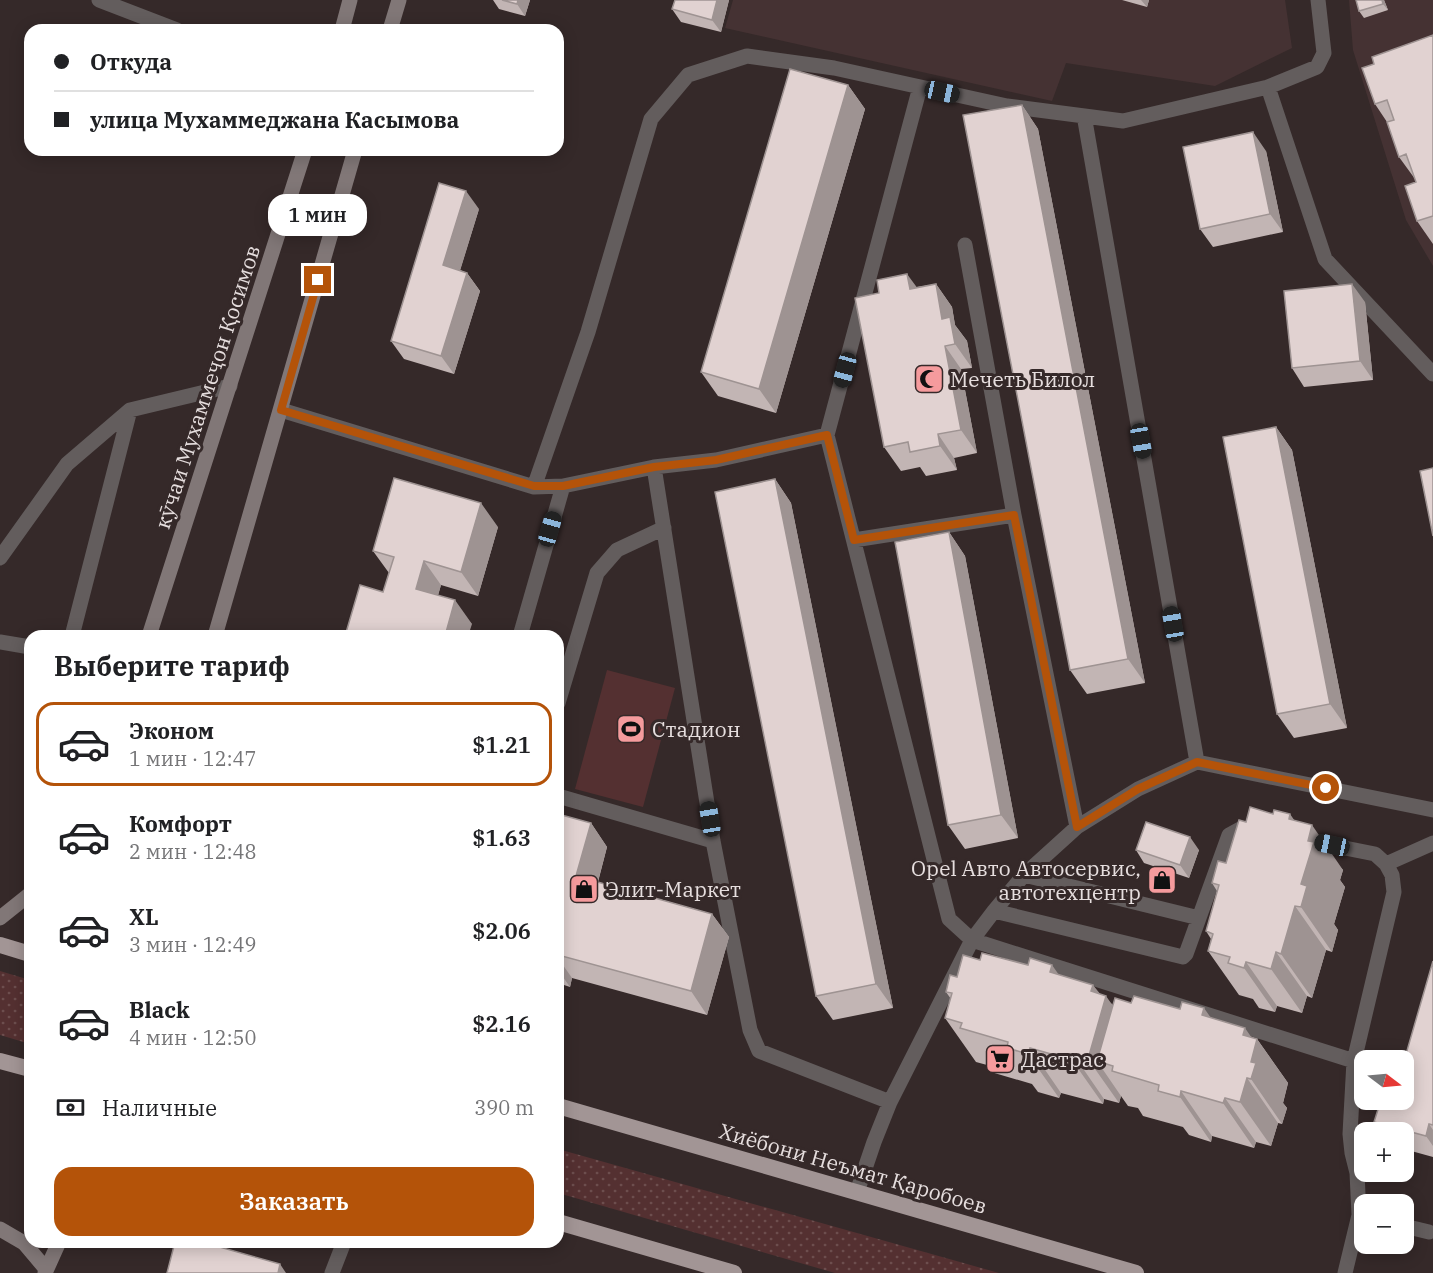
<!DOCTYPE html>
<html lang="ru">
<head>
<meta charset="utf-8">
<style>
  body { margin:0; font-family:"IBM Plex Serif",serif; background:#f2f2f2; color:#202124; height:100vh; display:flex; flex-direction:column; font-size:22px; white-space:nowrap }
  * { box-sizing:border-box; margin:0 }
  p { font-size:20px; color:#757577 }
  .icon { flex:none; width:33px; height:33px; fill:none; stroke:currentColor; stroke-width:2; stroke-linecap:round; stroke-linejoin:round }
  .map { position:relative; flex:1; overflow:hidden }
  .drawer { position:absolute; left:24px; top:630px; width:540px; height:618px; display:flex; flex-direction:column; background:#fff; border-radius:18px; box-shadow:0 3px 15px #0003 }
  .drawer>* { flex:none }
  .guide { position:absolute; left:24px; top:24px; width:540px; height:132px; border-radius:18px; box-shadow:0 3px 15px #0003; display:grid; align-content:center; height:132px; padding:0 30px; background:#fff }
  .needle { width:39px; rotate:106deg }
  .tools { position:absolute; left:1354px; top:1050px; display:grid; gap:12px }
  .tools a { display:grid; place-items:center; width:60px; height:60px; border-radius:12px; background:#fff; box-shadow:0 3px 15px #0003; font-size:30px }
  .end { position:absolute; width:27px; height:27px; margin:-14px; border:8px solid #b45309; background:#fff; box-shadow:0 0 0 3px #fff }
  .from { border-radius:50% }
  .bubble { position:absolute; height:42px; border-radius:18px; background:#fff; box-shadow:0 3px 15px #0003; font-size:20px; font-weight:600; line-height:42px; text-align:center }
  .car { position:absolute; width:18px; height:36px; margin:-18px -9px; border-radius:8px; box-shadow:0 0 4px 2px #0007; background:linear-gradient(#222 24%,#8ab4d8 0 40%,#222 0 76%,#8ab4d8 0 86%,#222 0) }
  .guide b { display:flex; align-items:center; gap:21px; height:57px; font-size:22px }
  .guide b+b { border-top:2px solid #e0e0e0 }
  .guide i { width:15px; height:15px; background:#202124 }
  ul { padding:0; list-style:none }
  li { display:flex; align-items:center; gap:18px; height:84px; margin:0 12px 9px; padding:0 18px; border:3px solid transparent; border-radius:18px }
  li div { flex:1 }
  li b { display:block; font-size:22px }
  li em { font-style:normal; font-weight:600 }
  li.on { border-color:#b45309 }
  li>.icon { width:54px; height:54px; stroke-width:1.5 }
  h2 { padding:0 30px; font-size:27px; line-height:72px }
  .pay { display:flex; align-items:center; gap:15px; height:66px; padding:0 30px; font-size:22px }
  .pay p { margin-inline-start:auto }
  .cta { display:flex; gap:12px; margin-top:auto; padding:12px 30px }
  .cta a { flex:1; height:69px; border-radius:18px; background:#b45309; color:#fff; font-size:24px; font-weight:600; line-height:69px; text-align:center }
  .map>svg:first-child { display:block }
</style>
</head>
<body>
<div class="map">
<svg width="1433" height="1273" viewBox="0 0 1433 1273">
  <defs>
    <pattern id="grass-dots" width="8" height="8" patternUnits="userSpaceOnUse" patternTransform="scale(1.5)"><rect width="8" height="8" fill="#543031"/><path d="M2 2h.1M6 6h.1" fill="none" stroke="#6d4e4e" stroke-width="1.8" stroke-linecap="round"/></pattern>
  </defs>
  <rect width="100%" height="100%" fill="#352929"/>
  <path fill="#453233" d="M733,0H1285L1292,48L1215,86L1066,63L1052,101L725,28Z
    M1349,0H1433V266L1406,220L1353,50Z"/>
  <path fill="url(#grass-dots)" d="M0,971L30,980V1044L0,1035Z
    M558,1149L999,1273H835L558,1193Z"/>
  <path fill="#543031" d="M607,670L675,688L643,807L575,789Z"/>
  <g fill="none" stroke-linecap="round" stroke-linejoin="round">
    <path stroke="#635d5d" stroke-width="15" d="M99,0L177,30
      M1318,0L1324,53L1317,67L1268,87L1325,259L1433,374
      M920,87L827,435L949,919L972,940L1354,1061
      M1085,121L1197,762
      M965,245L1014,515L1077,827
      M281,410L534,487L588,332L651,119L688,75L747,56L834,68L1007,106L1123,121L1268,87
      M654,467L713,841L750,1030L759,1051L890,1102L874,1142L857,1192
      M534,487L563,486L654,467L716,460L827,435
      M854,540L1014,515
      M0,558L67,464L130,410L230,386
      M72,636L130,410
      M520,636L563,486
      M0,642L30,647
      M558,703L597,573L617,550L664,528
      M558,796L713,841
      M1305,840L1375,854L1386,864L1392,875L1394,892L1354,1061L1350,1134L1352,1153L1357,1173L1359,1215L1345,1273
      M1386,864L1433,843
      M1024,875L1199,918
      M994,911L1183,957L1186,954L1229,835L1240,829H1252
      M890,1102L972,940L994,911L1024,875L1077,827L1138,789L1197,762L1433,810
      M1404,1226L1429,1232
      M332,1273L344,1242"/>
    <path stroke="#817777" stroke-width="15" d="M342,30L350,0
      M390,30L399,0
      M149,636L305,150
      M215,636L355,150
      M0,918L30,894
      M0,1229L24,1243L46,1269
      M45,1273L59,1242"/>
    <path stroke="#a29595" stroke-width="16" d="M0,945L30,954
      M0,1061L30,1069
      M558,1106L1136,1273
      M558,1222L734,1273"/>
  </g>
  <path fill="#c2b5b4" d="M493,0H530L525,16L499,9Z
    M729,0L721,32L681,22L672,9Z
    M1122,0H1149L1147,7Z
    M1384,0L1388,10L1364,18L1359,11Z
    M1433,35V244L1417,221L1415,179L1399,157L1387,122L1375,104L1374,64Z
    M848,85L865,109L776,413L718,396L701,372Z
    M1022,105L1038,129L1145,683L1087,694L1070,670Z
    M1266,151L1283,232L1213,247L1200,229Z
    M479,209L460,270L467,273L480,291L454,374L404,359L391,341Z
    M936,284L952,307L955,325L967,341L972,368L961,369L977,453L954,458L957,470L926,476L920,467L901,471L884,447L917,287Z
    M1365,302L1373,380L1304,387L1292,368Z
    M1276,427L1292,450L1347,728L1294,738L1277,714Z
    M775,479L791,503L893,1008L833,1020L816,996Z
    M498,527L478,596L441,585L438,595L472,624L383,592L389,573L373,551Z
    M949,532L965,556L1018,838L965,849L948,825Z
    M558,814L591,823L607,847L598,882L712,914L729,937L707,1015L572,978L570,987L558,983Z
    M1295,820L1343,870L1340,880L1345,887L1334,924L1338,930L1332,952L1326,950L1312,998L1307,996L1302,1013L1277,1006L1275,1012L1259,1008L1253,999L1239,995L1208,951L1211,939L1206,931L1217,891L1212,883L1226,863L1246,822Z
    M1136,850H1199L1189,878L1144,863Z
    M980,960L1060,975L1100,994L1113,1005L1131,1003L1211,1018L1252,1037L1257,1039L1288,1083L1283,1103L1287,1108L1282,1124L1278,1123L1271,1146L1256,1142L1254,1148L1212,1136L1211,1142L1189,1135L1183,1127L1143,1116L1138,1108L1128,1106L1121,1096L1119,1103L1104,1099L1103,1104L1061,1093L1059,1098L1038,1092L1032,1084L991,1072L987,1065L976,1062L945,1018L951,999L946,992L957,977Z
    M1433,961V1157L1404,1149V1132H1381L1374,1122L1392,1103Z"/>
  <path fill="#9e9392" d="M518,0H530L525,16L517,4Z
    M717,0H729L721,32L712,20Z
    M1141,0H1149L1147,7Z
    M1382,0H1384L1388,10L1383,4Z
    M848,85L865,109L776,413L759,389Z
    M1022,105L1038,129L1145,683L1128,659Z
    M1253,132L1266,151L1283,232L1270,214Z
    M466,191L479,209L456,284L443,265Z
    M467,273L480,291L454,374L441,356Z
    M907,274L924,297L910,289Z
    M936,284L952,307L955,325L967,341L972,368L955,344L942,319Z
    M1352,284L1365,302L1373,380L1360,361Z
    M945,346L961,369L977,453L961,430Z
    M1276,427L1292,450L1347,728L1330,704Z
    M938,434L954,458L957,470L940,446Z
    M775,479L791,503L893,1008L876,984Z
    M481,503L498,527L478,596L461,572Z
    M949,532L965,556L1018,838L1001,815Z
    M424,561L441,585L433,613L416,589Z
    M455,600L472,624L468,636H445Z
    M1290,814L1308,840L1312,825L1343,870L1340,880L1345,887L1334,924L1338,930L1332,952L1301,907V884L1289,819Z
    M591,823L607,847L593,900L576,876Z
    M1190,837L1199,850L1189,878L1180,865Z
    M1295,906L1326,950L1312,998L1281,954Z
    M712,914L729,937L707,1015L691,991Z
    M1276,952L1307,996L1302,1013L1271,969Z
    M558,958L572,978L570,987L558,970Z
    M1246,962L1277,1006L1275,1012L1244,968Z
    M1052,965L1083,1009L1050,972Z
    M1093,985L1105,1000L1106,996L1137,1040L1113,1066L1097,1061L1121,1096L1119,1103L1088,1059L1091,991Z
    M1204,1008L1235,1052L1202,1015Z
    M1245,1028L1256,1044L1257,1039L1288,1083L1283,1103L1287,1108L1282,1124L1251,1079V1062L1243,1035Z
    M1030,1048L1061,1093L1059,1098L1028,1054Z
    M1073,1054L1104,1099L1103,1104L1072,1060Z
    M1247,1078L1278,1123L1271,1146L1240,1102Z
    M1181,1091L1212,1136L1211,1142L1180,1097Z
    M1225,1098L1256,1142L1254,1148L1223,1103Z
    M1429,1124L1433,1130V1146L1426,1136Z
    M280,1264L286,1273H278Z"/>
  <path fill="#e1d2d1" stroke="#9e9392" stroke-width="1.5" d="M502,0H518L517,4Z
    M675,0H717L712,20L672,9Z
    M1356,0H1382L1383,4L1359,11Z
    M1433,35V216L1417,221L1405,186L1416,182L1406,154L1399,157L1387,122L1394,120L1387,100L1375,104L1362,68L1374,64L1372,57Z
    M790,69L848,85L759,389L701,372Z
    M1022,105L1128,659L1070,670L963,115Z
    M1253,132L1270,214L1200,229L1183,147Z
    M439,183L466,191L443,265L467,273L441,356L391,341Z
    M907,274L910,289L936,284L942,319L950,317L955,344L945,346L961,430L938,434L940,446L910,452L908,442L884,447L855,298L879,293L877,280Z
    M1352,284L1360,361L1292,368L1284,291Z
    M1276,427L1330,704L1277,714L1223,437Z
    M1433,468V536L1420,471Z
    M394,478L481,503L461,572L424,561L416,589L455,600L445,636H345L360,585L383,592L394,557L373,551Z
    M775,479L876,984L816,996L715,492Z
    M949,532L1001,815L948,825L895,542Z
    M1250,807L1273,814L1274,810L1290,814L1289,819L1312,825L1308,841L1314,842L1301,884L1307,886L1301,907L1295,906L1281,954L1276,952L1271,969L1246,962L1244,968L1228,963L1230,957L1208,951L1213,934L1206,931L1219,885L1212,883L1218,861L1226,863L1239,820L1246,822Z
    M558,814L591,823L576,876L712,914L691,991L558,955Z
    M1146,822L1190,837L1180,865L1136,850Z
    M982,953L1028,965L1030,958L1052,965L1050,972L1093,985L1091,991L1106,996L1088,1059L1073,1054L1072,1060L1030,1048L1028,1054L1007,1048L1008,1042L960,1028L962,1023L945,1018L952,993L946,992L950,975L957,977L963,955L980,960Z
    M1433,961V1125L1429,1124L1426,1136L1374,1122L1381,1100L1392,1103L1393,1100H1404V1061Z
    M1134,996L1180,1009L1182,1002L1204,1008L1202,1015L1245,1028L1243,1035L1257,1039L1251,1062L1256,1063L1251,1079L1247,1078L1240,1102L1225,1098L1223,1103L1181,1091L1180,1097L1158,1091L1159,1085L1112,1071L1113,1066L1097,1061L1115,998L1131,1003Z
    M175,1242H202L280,1264L278,1273H167Z"/>
  <g fill="none" stroke-linecap="round" stroke-linejoin="round">
    <path stroke="#b45309" stroke-width="8" d="M318,280L281,410L534,486H563L654,467L716,460L827,435L854,540L1014,515L1077,827L1138,789L1197,762L1326,788"/>
  </g>
  <defs>
    <g id="mosque-square" transform="scale(1.5)"><rect x="-9" y="-9" width="18" height="18" rx="4" fill="#f59b9d" stroke="#352929"/><path d="M3.5-4.9A6 6 0 1 0 3.5 4.9A5 5 0 1 1 3.5-4.9Z" fill="#111"/></g>
    <g id="stadium-square" transform="scale(1.5)"><rect x="-9" y="-9" width="18" height="18" rx="4" fill="#f59b9d" stroke="#352929"/><path d="M0-5a6.5 5 0 1 0 0 10a6.5 5 0 1 0 0-10ZM-3.5-1.8h7v3.6h-7Z" fill="#111"/></g>
    <g id="shop-square" transform="scale(1.5)"><rect x="-9" y="-9" width="18" height="18" rx="4" fill="#f59b9d" stroke="#352929"/><path d="M-5-2.5h2.3a2.7 3.5 0 0 1 5.4 0H5L5.5 6h-11ZM-1.5-2.5h3a1.5 2.3 0 0 0-3 0Z" fill="#111"/></g>
    <g id="supermarket-square" transform="scale(1.5)"><rect x="-9" y="-9" width="18" height="18" rx="4" fill="#f59b9d" stroke="#352929"/><path d="M-6-5.5h2.5l.6 2H6L4.5 2H-2.5L-4.4-4H-6ZM-1.5 3.2a1.3 1.3 0 1 0 .1 0ZM3 3.2a1.3 1.3 0 1 0 .1 0Z" fill="#111"/></g>
  </defs>
  <g fill-rule="evenodd">
    <use href="#mosque-square" x="929" y="379"/>
    <use href="#stadium-square" x="631" y="729"/>
    <use href="#shop-square" x="1162" y="880"/>
    <use href="#shop-square" x="584" y="889"/>
    <use href="#supermarket-square" x="1000" y="1059"/>
  </g>
  <g text-anchor="middle" dominant-baseline="central" stroke-width="6" stroke-linejoin="round" paint-order="stroke">
    <g font-size="21" fill="#e6dede" stroke="#352929" text-anchor="start">
      <text x="950" y="379">Мечеть Билол</text>
      <text x="652" y="729">Стадион</text>
      <text x="1141" y="868" text-anchor="end">Opel Авто Автосервис,<tspan x="1141" dy="24">автотехцентр</tspan></text>
      <text x="605" y="889">Элит-Маркет</text>
      <text x="1021" y="1059">Дастрас</text>
    </g>
    <g font-size="21" fill="#e6dede" stroke="#352929">
      <text transform="translate(207 387) rotate(-72)">кӯчаи Мухаммеҷон Қосимов</text>
      <text transform="translate(853 1168) rotate(16)">Хиёбони Неъмат Қаробоев</text>
    </g>
  </g>
</svg>
<div class="tools">
<a><svg class="needle" viewBox="-14 -14 28 28"><path d="M0-13l5 13h-10z" fill="#e53935"/><path d="M0 13l5-13h-10z" fill="#757577"/></svg></a>
<a>+</a>
<a>−</a>
</div>
<i class="end from" style="left:1326px;top:788px"></i>
<i class="end" style="left:318px;top:280px"></i>
<div class="bubble" style="left:268px;top:194px;width:99px">1 мин</div>
<i class="car" style="left:942px;top:92px;rotate:102deg"></i>
<i class="car" style="left:845px;top:370px;rotate:195deg"></i>
<i class="car" style="left:1141px;top:441px;rotate:170deg"></i>
<i class="car" style="left:550px;top:529px;rotate:16deg"></i>
<i class="car" style="left:1173px;top:624px;rotate:350deg"></i>
<i class="car" style="left:710px;top:819px;rotate:351deg"></i>
<i class="car" style="left:1332px;top:845px;rotate:282deg"></i>
<div class="guide">
<b><i class="from"></i>Откуда</b>
<b><i></i>улица Мухаммеджана Касымова</b>
</div>
<section class="drawer">
<h2>Выберите тариф</h2>
<ul>
<li class="on"><svg class="icon" aria-label="car" viewBox="0 0 24 24"><path d="M5 17H2v-5l4-1 3-4h7l3 4 3 1v5h-3M9 17h6M6 11h13"/><circle cx="7" cy="17" r="2"/><circle cx="17" cy="17" r="2"/></svg><div><b>Эконом</b><p>1 мин · 12:47</p></div><em>$1.21</em></li>
<li><svg class="icon" aria-label="car" viewBox="0 0 24 24"><path d="M5 17H2v-5l4-1 3-4h7l3 4 3 1v5h-3M9 17h6M6 11h13"/><circle cx="7" cy="17" r="2"/><circle cx="17" cy="17" r="2"/></svg><div><b>Комфорт</b><p>2 мин · 12:48</p></div><em>$1.63</em></li>
<li><svg class="icon" aria-label="car" viewBox="0 0 24 24"><path d="M5 17H2v-5l4-1 3-4h7l3 4 3 1v5h-3M9 17h6M6 11h13"/><circle cx="7" cy="17" r="2"/><circle cx="17" cy="17" r="2"/></svg><div><b>XL</b><p>3 мин · 12:49</p></div><em>$2.06</em></li>
<li><svg class="icon" aria-label="car" viewBox="0 0 24 24"><path d="M5 17H2v-5l4-1 3-4h7l3 4 3 1v5h-3M9 17h6M6 11h13"/><circle cx="7" cy="17" r="2"/><circle cx="17" cy="17" r="2"/></svg><div><b>Black</b><p>4 мин · 12:50</p></div><em>$2.16</em></li>
</ul>
<div class="pay"><svg class="icon" aria-label="cash" viewBox="0 0 24 24"><path d="M3 7h18v10H3z"/><circle cx="12" cy="12" r="2"/></svg>Наличные<p>390 m</p></div>
<div class="cta"><a>Заказать</a></div>
</section>
</div>
</body>
</html>
